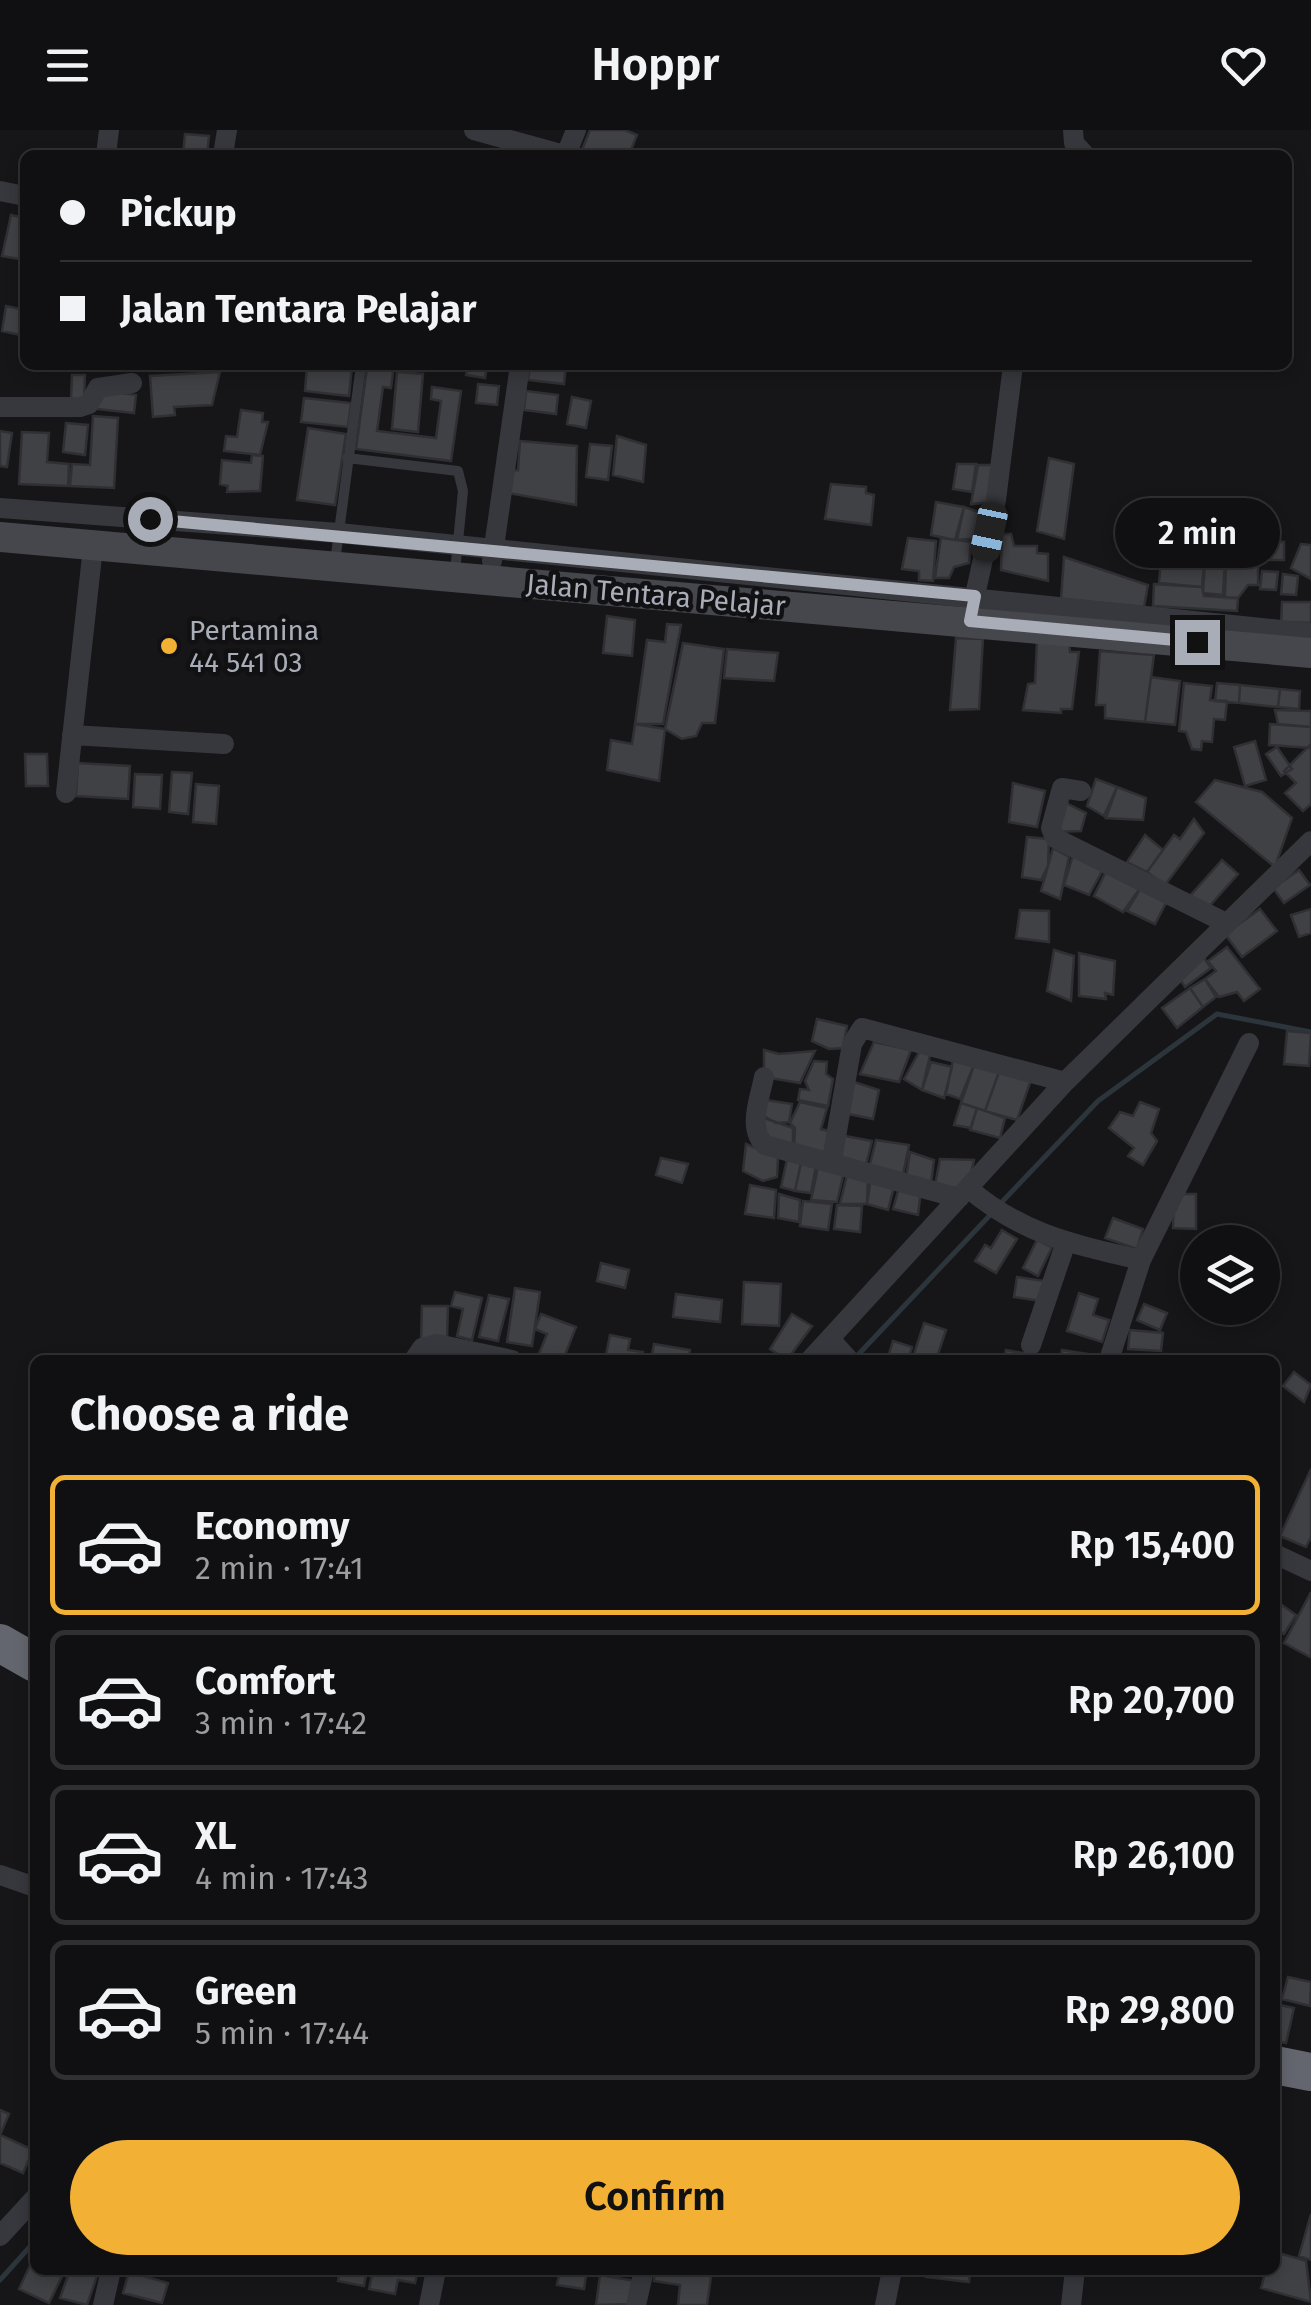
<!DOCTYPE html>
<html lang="en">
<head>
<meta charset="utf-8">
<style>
  body { margin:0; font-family:"Fira Sans",sans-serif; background:#19191b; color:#f1f3f6; height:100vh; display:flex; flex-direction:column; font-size:38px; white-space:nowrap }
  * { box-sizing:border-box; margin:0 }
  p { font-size:32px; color:#9c9d9f }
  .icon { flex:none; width:55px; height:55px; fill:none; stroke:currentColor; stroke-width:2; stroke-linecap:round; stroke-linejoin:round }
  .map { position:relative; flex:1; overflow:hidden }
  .panel { position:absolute; left:30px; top:1225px; width:1250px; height:920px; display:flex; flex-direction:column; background:#101012; border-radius:15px; box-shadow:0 5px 15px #0003,0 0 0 2px #303032 }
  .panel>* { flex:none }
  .banner { position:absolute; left:20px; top:20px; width:1272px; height:220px; border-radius:15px; box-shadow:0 5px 15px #0003,0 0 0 2px #303032; display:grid; align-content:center; height:220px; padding:0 40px; background:#101012 }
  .tools { position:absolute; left:1180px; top:1095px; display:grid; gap:20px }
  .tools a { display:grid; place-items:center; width:100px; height:100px; border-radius:50%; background:#101012; box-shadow:0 5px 15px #0003,0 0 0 2px #303032; font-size:50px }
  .end { position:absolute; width:45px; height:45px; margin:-22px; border:12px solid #a8adb8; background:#111; box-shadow:0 0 0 5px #111 }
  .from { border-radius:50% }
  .bubble { position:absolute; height:70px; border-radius:35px; background:#101012; box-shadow:0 5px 15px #0003,0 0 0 2px #303032; font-size:32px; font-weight:600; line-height:70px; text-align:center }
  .car { position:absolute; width:30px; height:60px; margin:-30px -15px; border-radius:12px; box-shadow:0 0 8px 2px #0007; background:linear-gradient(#222 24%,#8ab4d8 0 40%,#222 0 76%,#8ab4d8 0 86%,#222 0) }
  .banner b { display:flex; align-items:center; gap:35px; height:95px; font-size:38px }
  .banner b+b { border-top:2px solid #303032 }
  .banner i { width:25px; height:25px; background:#f1f3f6 }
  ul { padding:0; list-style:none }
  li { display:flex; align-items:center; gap:30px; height:140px; margin:0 20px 15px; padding:0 20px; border:5px solid #303032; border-radius:15px }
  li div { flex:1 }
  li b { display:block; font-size:38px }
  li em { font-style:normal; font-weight:600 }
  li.active { border-color:#f2b134 }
  li>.icon { width:90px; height:90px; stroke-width:1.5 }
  h2 { padding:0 40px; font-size:45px; line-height:120px }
  .cta { display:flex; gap:20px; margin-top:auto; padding:20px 40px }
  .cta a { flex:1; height:115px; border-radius:60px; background:#f2b134; color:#111; font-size:40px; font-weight:600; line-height:115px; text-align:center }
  header { display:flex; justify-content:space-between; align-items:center; height:130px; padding:0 40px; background:#101012; font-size:45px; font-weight:600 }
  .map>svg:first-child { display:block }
</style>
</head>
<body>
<header><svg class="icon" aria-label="menu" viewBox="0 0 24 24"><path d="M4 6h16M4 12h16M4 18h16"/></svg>Hoppr<svg class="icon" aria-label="heart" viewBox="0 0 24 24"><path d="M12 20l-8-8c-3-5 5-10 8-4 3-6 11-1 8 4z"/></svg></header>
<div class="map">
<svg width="1311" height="2175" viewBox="0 0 1311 2175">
  <rect width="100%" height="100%" fill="#161618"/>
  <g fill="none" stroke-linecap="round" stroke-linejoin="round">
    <path stroke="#2c353c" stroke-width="5" d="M999,1075L1098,971L1217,884L1311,902
      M855,1228L992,1083
      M0,2150L35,2111"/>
  </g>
  <path fill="#404145" stroke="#303034" stroke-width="2.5" d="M590,0H625L637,5L629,25H585L582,20Z
    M185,4L209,6L207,25H183Z
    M11,85L25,88V130L2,126Z
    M6,176L25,180V206L2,201Z
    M307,235L352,236L349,266L305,261Z
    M394,235L391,258L383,257L377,301L436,308L441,271L431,269L432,257L461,261L451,331L356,319L367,238Z
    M468,235H510L509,240L487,236L485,248L466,245Z
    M530,235H566L564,254L528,250Z
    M220,242L212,275L174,277L175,285L153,287L150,246Z
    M397,242L423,244L418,302L392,299Z
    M72,245H85L84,270H71Z
    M478,254L499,256L497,275L476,273Z
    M100,260L136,265L134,283L97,279Z
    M526,261L558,265L556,284L524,280Z
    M572,267L591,271L586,298L567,294Z
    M304,268L351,273L348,297L301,292Z
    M241,280L263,283L262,292H268L260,325L224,321L226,306L237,307Z
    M93,286L118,288L114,358L70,356L72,334L90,335Z
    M66,293L88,295L85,325L63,322Z
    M308,298L346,304L335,375L297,370Z
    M0,301L12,303L7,337L0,336Z
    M22,302L49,303L47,332L69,334L68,356L19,354Z
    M617,306L646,315L643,352L613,345Z
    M520,311L577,316L576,375L508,363L509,341L518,340Z
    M590,314L612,316L608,350L586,347Z
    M252,325L263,326L260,361L227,362L228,356L220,354L222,330L251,333Z
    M1049,328L1074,334L1064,409L1037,401Z
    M957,334H976L972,362L953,359Z
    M978,335H998L994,372L971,374Z
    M831,354L866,357V363L874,365L871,395L825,389Z
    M936,372L964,377L955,410L931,405Z
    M964,377L987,385L982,408L957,410Z
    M1171,387L1191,390L1186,419L1165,416Z
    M1002,404H1011L1014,416H1037V423L1048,424V451L1001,440Z
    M908,408L936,411L933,451L919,450V441L902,439Z
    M941,408L971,412L969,433L954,437L949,448H935Z
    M1264,411L1284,412V430H1263Z
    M1301,414L1311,415V449L1291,438Z
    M1162,419L1205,423L1202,457L1159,453Z
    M1064,427L1148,455L1144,477L1061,469Z
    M1226,431L1258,432V455H1248L1238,468H1225Z
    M1205,432L1225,433L1223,465L1203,463Z
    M1262,441L1278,442L1276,460L1260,459Z
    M1283,444L1298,446L1296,465L1281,464Z
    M1154,454L1202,457L1204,466L1238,468L1237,481L1153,476Z
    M1282,472H1311V493L1281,492Z
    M607,486L635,490L632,526L603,523Z
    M667,494L681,495L663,594H635L647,510L665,512Z
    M956,508L983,509L979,579L950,580Z
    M1037,510L1069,512L1070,522H1079L1072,579H1061V583L1023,580L1028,554L1035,553Z
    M683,513L724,519L715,593H702L696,606L682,609L665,599Z
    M727,519L778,523L774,551L724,548Z
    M1100,521L1154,525L1145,592L1105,588V575H1096Z
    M1151,547L1180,551L1175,595L1145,592Z
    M1184,553L1212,556L1210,570L1227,571L1225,590L1214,589L1212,612L1202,611L1201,620L1192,619L1186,602L1179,601Z
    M1217,553L1240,555L1239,573L1215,571Z
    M1240,555L1280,559L1278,577L1239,573Z
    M1280,559L1300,561L1299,579L1278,577Z
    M1275,580L1311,581V597L1278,594Z
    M635,594L665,599L659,651L607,640L611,610L632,614Z
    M1270,594L1311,597V618L1269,615Z
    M1255,611L1266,650L1245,656L1234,617Z
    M1311,614V674L1303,681L1285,663L1296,653L1284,641Z
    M1277,617L1292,639L1281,646L1266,624Z
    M25,624H47L48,656H26Z
    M78,633L130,636L128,669L76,666Z
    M172,642L192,643L188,684L169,682Z
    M135,644L162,645L160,679L133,677Z
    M1096,649L1117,657L1104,686L1087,676Z
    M1215,650L1262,662L1292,688L1275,737L1196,672Z
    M1013,653L1045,661L1037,697L1009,692Z
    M196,654L219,656L216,694L193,692Z
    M1117,657L1146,668L1143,690L1106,688Z
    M1064,672L1086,683L1081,701L1055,702Z
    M1194,689L1204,703L1165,755L1147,742L1174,705L1180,709Z
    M1145,705L1163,720L1147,742L1127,732Z
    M1027,707L1049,709L1048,736L1041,750L1022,747Z
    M1053,718L1069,727L1060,769L1041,761Z
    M1074,722L1105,736L1089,765L1064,755Z
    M1222,730L1238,744L1206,780L1190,766Z
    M1108,737L1143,754L1123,782L1094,766Z
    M1299,740L1310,755L1284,773L1273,758Z
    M1143,754L1167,771L1155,794L1127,781Z
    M1260,779L1277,801L1242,827L1225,804Z
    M1311,779V803L1299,807L1291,785Z
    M1020,780L1049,781V812L1016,808Z
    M1227,817L1260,859L1244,871L1237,862L1219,867L1205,849L1216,841L1208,831Z
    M1054,820L1074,826L1071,871L1047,861Z
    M1079,823L1115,831L1113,865L1105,863L1106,869L1079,866Z
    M1204,828L1211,838L1185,857L1178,846Z
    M1205,849L1216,867L1203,877L1190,858Z
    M1190,858L1203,877L1177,898L1162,878Z
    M817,889L847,896L843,918L829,919L812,911Z
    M1287,901L1311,903L1309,936L1284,934Z
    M874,912L911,920L899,952L860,944Z
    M921,919L931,921L922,960L904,949Z
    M764,920L779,924L815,921L800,953L764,947Z
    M953,930L974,935L960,969L946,964Z
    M814,931L827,932L826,944L833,949L828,976L798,970L800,959L809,960L805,951Z
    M931,932L952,937L944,968L922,960Z
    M974,935L999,942L985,981L961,973Z
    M999,942L1031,950L1017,990L985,981Z
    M848,950L879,960L873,989L843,983Z
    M766,970L792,974L789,992L776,993L764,986Z
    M800,972L827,978L821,999L834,1002L830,1027L794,1019L795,998L790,993Z
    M1140,972L1159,979L1151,1003L1157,1011L1143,1035L1128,1026L1134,1018L1109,998L1120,982L1133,986Z
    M961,973L977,978L971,998L954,995Z
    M977,978L1005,988L1000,1008L970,1000Z
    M764,988L793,998V1017L762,1006Z
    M840,1005L872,1011L866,1035L836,1029Z
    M876,1010L909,1015L903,1045L869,1038Z
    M746,1014L778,1027L777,1047L763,1051L743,1041Z
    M910,1022L934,1030L931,1054L906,1048Z
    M661,1028L688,1034L682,1053L656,1045Z
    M787,1029L801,1033L795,1061L781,1057Z
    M940,1029L974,1030L969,1053L959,1064L935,1055Z
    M801,1033L816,1036L811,1063L795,1061Z
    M818,1037L844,1042L837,1072L811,1070Z
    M848,1041L868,1046L867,1074H840Z
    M871,1047L895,1053L888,1080L867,1074Z
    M900,1054L921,1060L918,1085L893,1079Z
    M750,1055L776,1060L774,1088L745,1084Z
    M779,1064L800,1070L799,1092L778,1088Z
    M1174,1064H1196V1099L1173,1098Z
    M803,1071L832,1074L828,1100L800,1096Z
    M837,1075L862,1076L860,1102L834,1099Z
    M1113,1088L1143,1099L1137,1119L1105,1108Z
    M1002,1100L1017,1109L996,1143L975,1131L985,1115L991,1118Z
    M1037,1110L1052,1117L1038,1146L1023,1138Z
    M601,1133L629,1140L625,1158L597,1151Z
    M1017,1147L1044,1151L1041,1171L1014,1167Z
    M744,1152L781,1154L779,1196L742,1194Z
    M515,1158L540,1162L532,1216L507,1212Z
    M455,1162L482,1168L472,1210L457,1206L463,1179L451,1176Z
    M1079,1163L1098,1169L1093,1185L1109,1190L1102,1212L1067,1201Z
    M676,1164L722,1170L720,1192L673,1187Z
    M489,1165L509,1169L498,1211L479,1207Z
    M1144,1174L1167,1183L1160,1200L1137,1190Z
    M422,1176H448L447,1210H421Z
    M541,1184L576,1197L563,1230L539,1224L547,1204L535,1199Z
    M792,1184L812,1196L787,1230L770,1219Z
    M924,1193L946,1200L936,1230H912Z
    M1130,1200L1163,1203L1161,1221L1128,1219Z
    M610,1205L630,1209L628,1220L643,1222L641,1230H605Z
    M893,1211L912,1217L908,1230H887Z
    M654,1214L690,1220L688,1230H651Z
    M1006,1220L1050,1228L1049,1230H1004Z
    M1062,1220L1094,1225L1093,1230H1060Z
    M1294,1242L1311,1255L1304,1272L1283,1256Z
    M1311,1339V1407L1306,1417L1280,1406Z
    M1311,1462V1526L1310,1527L1284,1513Z
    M1275,1470L1296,1485L1284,1504L1275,1498Z
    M1288,1847L1311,1852L1310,1876L1282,1869Z
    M1275,1874L1294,1878L1286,1913L1276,1911Z
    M0,1980L9,1984L0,2005L33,2020L23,2043L0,2033Z
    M1311,2084V2130L1299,2126Z
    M1275,2122L1306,2131L1311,2172L1261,2158L1266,2140H1275Z
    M35,2125V2140H65L49,2173L19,2159Z
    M70,2140H99L87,2175L60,2168Z
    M340,2140H367L364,2156L338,2151Z
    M373,2140H418L415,2153L398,2150L395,2164L369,2159Z
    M560,2140H587L584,2159L557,2155Z
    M655,2140H712L707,2175H678L680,2155L654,2151Z
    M926,2140H970L969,2152L926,2147Z
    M129,2142L168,2153L162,2173L123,2163Z
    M600,2145L635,2151L631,2174L596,2175Z"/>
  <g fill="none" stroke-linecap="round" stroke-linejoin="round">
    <path stroke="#37383d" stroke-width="10" d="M347,328L458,341L463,361L455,442
      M335,432L361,235"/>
    <path stroke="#37383d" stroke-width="20" d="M474,0L564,25
      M1073,0L1074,13L1085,25
      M106,25L109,0
      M223,25L227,0
      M566,25L576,0
      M0,61L25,66
      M0,277H80L89,274L98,258L132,253
      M0,378L339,403L1311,503
      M492,431L520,235
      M972,479L996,370L1013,235
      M72,605L224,614
      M1081,661L1062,658L1051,698L1055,708L1224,792
      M66,663L93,417
      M764,947C760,968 747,998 765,1015L959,1068
      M832,1030L852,914L862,898L1065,952
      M968,1058C1023,1105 1073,1114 1141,1130
      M830,1209L849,1230
      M1031,1215L1066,1112
      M414,1230L422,1218L437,1214L512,1230
      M810,1230L1065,952L1311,711
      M1109,1230L1141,1130L1249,913
      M1275,1424L1311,1441
      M0,1745L35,1757
      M0,2106L35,2068
      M103,2175L111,2140
      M429,2175L436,2140
      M636,2175L644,2140
      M885,2175L892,2140
      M1071,2175L1075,2140"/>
    <path stroke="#45474d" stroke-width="30" d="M0,407L1311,523"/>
    <path stroke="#63666e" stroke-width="38" d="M0,1513L35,1533
      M1275,1935L1311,1942"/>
  </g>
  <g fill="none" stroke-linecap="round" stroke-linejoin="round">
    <path stroke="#a8adb8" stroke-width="12" d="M150,389L975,466L970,491L1197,512"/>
  </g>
  <circle fill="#f2b134" stroke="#111113" stroke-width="4" cx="169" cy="516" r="10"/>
  <g text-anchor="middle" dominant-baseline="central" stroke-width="9" stroke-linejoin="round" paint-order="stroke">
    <g font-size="28" fill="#a8adb8" stroke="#111113">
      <text transform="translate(656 465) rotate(5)">Jalan Tentara Pelajar</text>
    </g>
    <g font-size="28" fill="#a8adb8" stroke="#111113" text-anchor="start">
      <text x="189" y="500">Pertamina<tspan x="189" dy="32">44 541 03</tspan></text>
    </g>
  </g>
</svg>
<div class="tools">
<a><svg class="icon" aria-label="layers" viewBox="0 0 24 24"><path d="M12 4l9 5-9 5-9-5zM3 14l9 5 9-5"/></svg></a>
</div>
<i class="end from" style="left:150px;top:389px"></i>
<i class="end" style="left:1197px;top:512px"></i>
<div class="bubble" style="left:1115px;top:368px;width:165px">2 min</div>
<i class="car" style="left:989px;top:402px;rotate:192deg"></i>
<div class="banner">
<b><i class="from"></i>Pickup</b>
<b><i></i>Jalan Tentara Pelajar</b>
</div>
<section class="panel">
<h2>Choose a ride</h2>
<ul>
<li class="active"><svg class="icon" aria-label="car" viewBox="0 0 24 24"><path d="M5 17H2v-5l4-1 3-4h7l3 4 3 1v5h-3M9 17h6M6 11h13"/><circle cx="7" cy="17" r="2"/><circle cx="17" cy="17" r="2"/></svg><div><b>Economy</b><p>2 min · 17:41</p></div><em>Rp 15,400</em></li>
<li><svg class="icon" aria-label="car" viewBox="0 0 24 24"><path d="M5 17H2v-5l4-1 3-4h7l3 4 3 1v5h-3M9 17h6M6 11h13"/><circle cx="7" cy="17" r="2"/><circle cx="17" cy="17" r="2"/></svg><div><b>Comfort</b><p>3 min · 17:42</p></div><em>Rp 20,700</em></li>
<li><svg class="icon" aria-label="car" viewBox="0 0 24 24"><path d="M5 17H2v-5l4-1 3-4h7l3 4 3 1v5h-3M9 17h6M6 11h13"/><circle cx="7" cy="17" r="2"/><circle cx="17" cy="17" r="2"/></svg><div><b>XL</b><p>4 min · 17:43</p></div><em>Rp 26,100</em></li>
<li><svg class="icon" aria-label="car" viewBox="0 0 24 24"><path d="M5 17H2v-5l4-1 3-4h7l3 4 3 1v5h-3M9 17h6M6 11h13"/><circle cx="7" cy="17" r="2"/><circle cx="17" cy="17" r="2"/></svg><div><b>Green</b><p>5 min · 17:44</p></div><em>Rp 29,800</em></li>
</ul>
<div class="cta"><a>Confirm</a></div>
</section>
</div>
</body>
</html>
